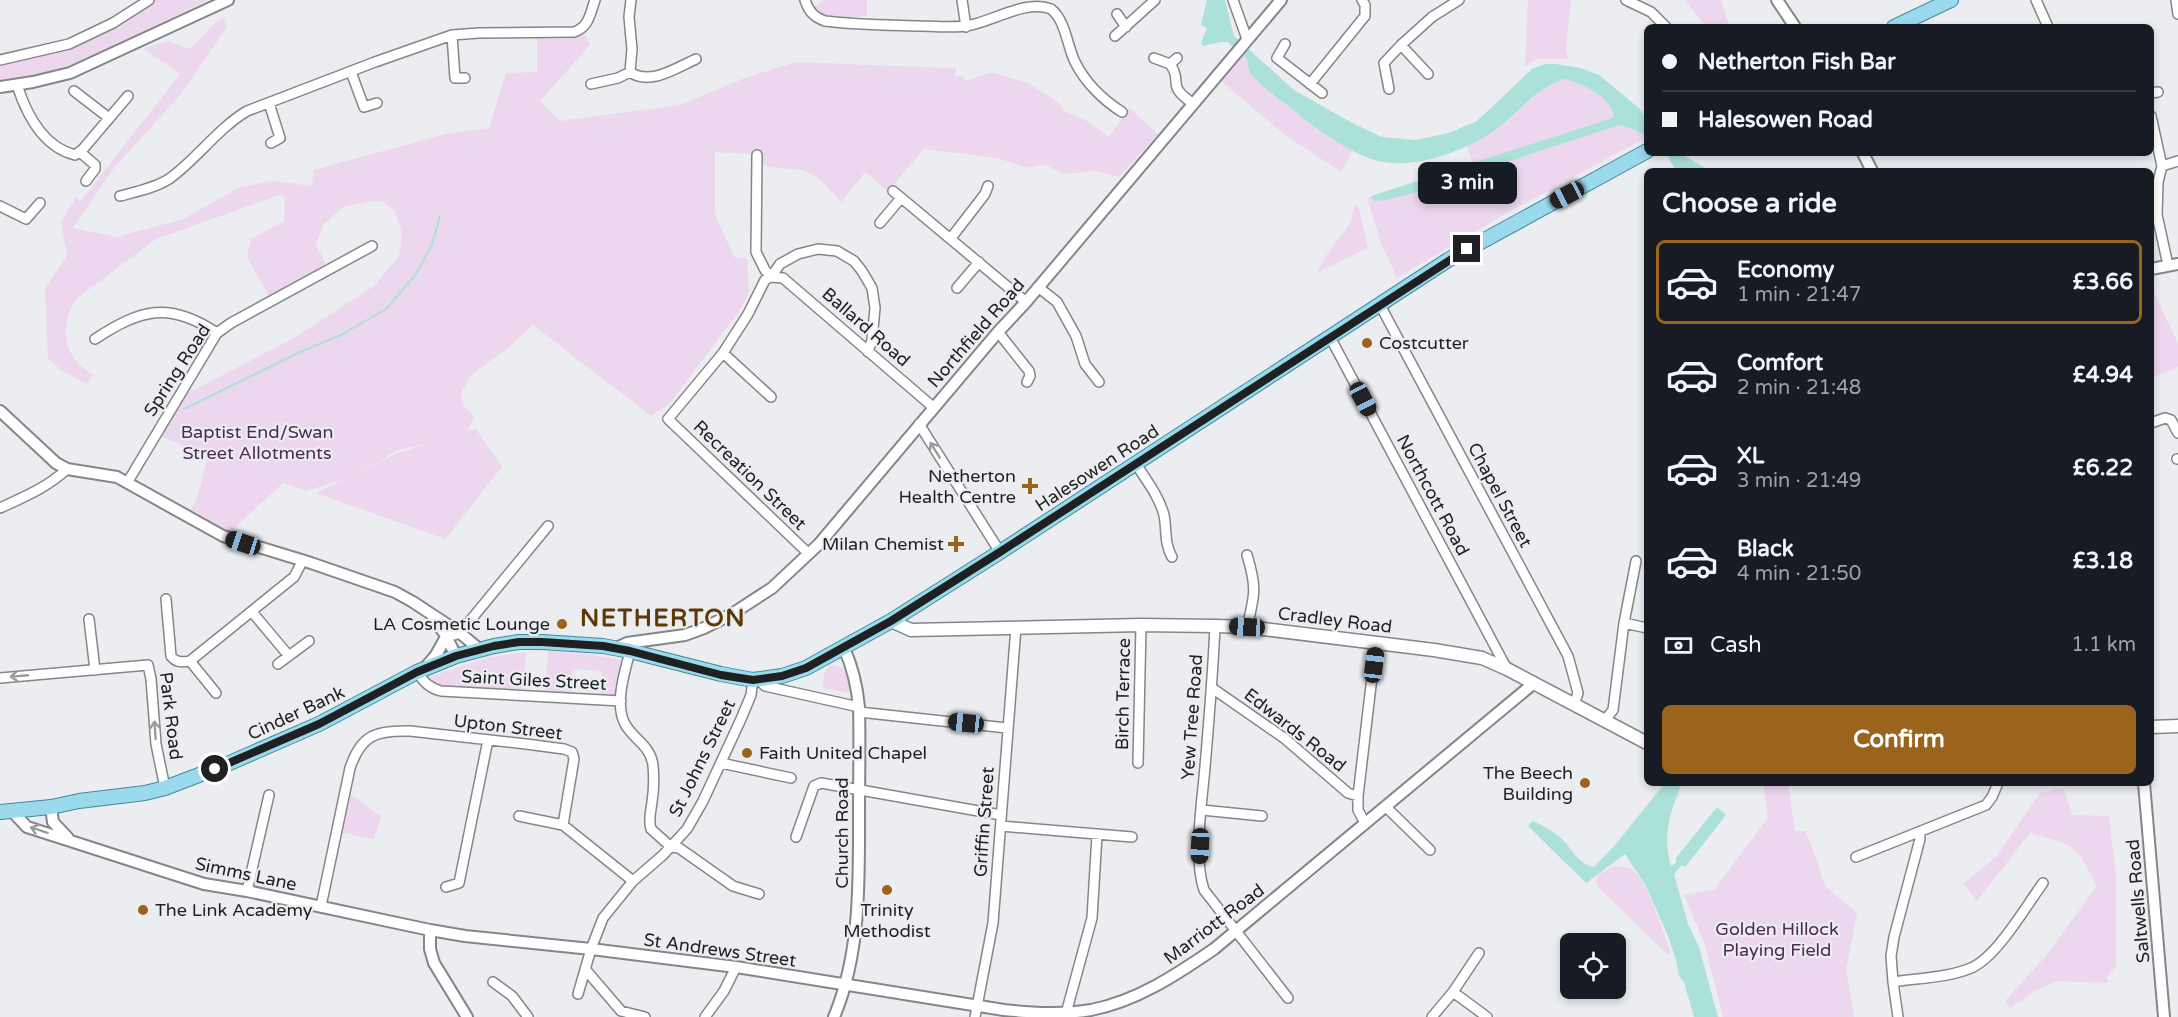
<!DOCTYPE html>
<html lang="en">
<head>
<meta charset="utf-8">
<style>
  body { margin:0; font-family:"Varela Round",sans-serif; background:#20242c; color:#f1f3f6; height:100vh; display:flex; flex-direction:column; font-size:22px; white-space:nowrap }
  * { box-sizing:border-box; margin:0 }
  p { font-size:20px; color:#9ea1a6 }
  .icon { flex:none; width:33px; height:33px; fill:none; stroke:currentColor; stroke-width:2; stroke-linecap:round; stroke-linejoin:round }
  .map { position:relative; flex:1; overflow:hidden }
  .details { position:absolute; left:1644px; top:168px; width:510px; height:618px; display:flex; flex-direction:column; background:#171b24; border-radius:9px; box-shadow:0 3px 9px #0003 }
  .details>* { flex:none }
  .banner { position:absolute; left:1644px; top:24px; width:510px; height:132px; border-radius:9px; box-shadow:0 3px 9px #0003; display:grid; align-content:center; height:132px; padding:0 18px; background:#171b24 }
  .controls { position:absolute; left:1560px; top:933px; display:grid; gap:12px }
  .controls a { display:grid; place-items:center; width:66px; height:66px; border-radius:9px; background:#171b24; box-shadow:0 3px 9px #0003; font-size:30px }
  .end { position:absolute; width:27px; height:27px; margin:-14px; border:8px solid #1f2022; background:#fff; box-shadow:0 0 0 3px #fff }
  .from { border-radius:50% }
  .bubble { position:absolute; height:42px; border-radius:9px; background:#171b24; box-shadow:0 3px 9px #0003; font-size:20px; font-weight:700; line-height:42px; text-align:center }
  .car { position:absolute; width:18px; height:36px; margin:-18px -9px; border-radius:8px; box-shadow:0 0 4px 2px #0007; background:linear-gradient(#222 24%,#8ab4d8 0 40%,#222 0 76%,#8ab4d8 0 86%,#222 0) }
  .banner b { display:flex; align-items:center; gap:21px; height:57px; font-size:22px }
  .banner b+b { border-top:2px solid #363941 }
  .banner i { width:15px; height:15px; background:#f1f3f6 }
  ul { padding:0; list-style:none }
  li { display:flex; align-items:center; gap:18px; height:84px; margin:0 12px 9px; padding:0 6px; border:3px solid transparent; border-radius:9px }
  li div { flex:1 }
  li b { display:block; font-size:22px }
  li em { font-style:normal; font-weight:700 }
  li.selected { border-color:#9a641d }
  li>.icon { width:54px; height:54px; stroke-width:1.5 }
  h2 { padding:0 18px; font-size:27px; line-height:72px }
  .pay { display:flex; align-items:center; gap:15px; height:66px; padding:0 18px; font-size:22px }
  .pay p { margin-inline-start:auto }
  .button { display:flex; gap:12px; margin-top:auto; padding:12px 18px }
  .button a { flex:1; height:69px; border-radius:9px; background:#9a641d; color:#fff; font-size:24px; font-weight:700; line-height:69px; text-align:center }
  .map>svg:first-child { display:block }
</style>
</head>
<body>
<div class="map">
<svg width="2178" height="1017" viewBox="0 0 2178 1017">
  <rect width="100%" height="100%" fill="#ebedf1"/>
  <path fill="#ecd7ee" d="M156,0H208L76,65L42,76L0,81V63L116,25Z
    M824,0H867V16C849,17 827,20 813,8Z
    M1528,0H1571L1566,49L1568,59H1537L1525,67Z
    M1684,0H1721L1730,27H1707Z
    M223,18L227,27L181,94L114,168L73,228L117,237L183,219L240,187L272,181L312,186L313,170L446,134L489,128L506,73L537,72V38L568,39L584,34L590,45L540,101L560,121L680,105L745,78L796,62L948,68L956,67L955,76H962L966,81L992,72L1030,84L1059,103L1064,111L1084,119L1109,137L1129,108L1158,134L1119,177L1097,171L1064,174L1044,164L1029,168L997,158L924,149L888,191L865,172L841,202L822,181L804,170L768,167L750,154L715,152V214L734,257L747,259L749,293L738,313L670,403L651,416L533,325L508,348L471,375L461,393L464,406L474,416L468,430L464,432L476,429L502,467L445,539L316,493L398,453L432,442L396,451L380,461L342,480L306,491L283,483L230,532L191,509L197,499L208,456L160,436L184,395L294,338L374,286L399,256L402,234L395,211L382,202L372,201L343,207L323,225L316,245L326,264L269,296L247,257L251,239L284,221L285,198L279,195L156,239L76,299C58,330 63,356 93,375L87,384L62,371L48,358L45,288L67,256L61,222L76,197L81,201L180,74L143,48L168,41L190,49L215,23Z
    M1242,55L1246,58L1249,72L1282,102L1318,129L1353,150L1341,172L1285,135L1221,81Z
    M1564,79C1580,82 1613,98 1614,117L1473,164L1467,146L1491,133L1547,86Z
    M1619,125L1630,128L1647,137L1505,214L1397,278L1381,243L1367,198L1371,196L1373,201Z
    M1355,204L1359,209L1368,248L1317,273L1326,256L1351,222Z
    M2151,286L2178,343V367L2151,378Z
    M548,651L593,655L622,660L623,664L617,694L613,696H600L602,671L573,669L571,695H545Z
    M526,652L522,691L437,686L431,683L429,677L489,657Z
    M830,665C848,665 848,679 850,693L823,688L824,673Z
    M1763,783H1788L1795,831H1806L1826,887L1857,913L1846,970L1854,1017H1723L1705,945L1684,895L1714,890L1768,818Z
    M2063,788L2073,815L2109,816L2116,876V966L2107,977L2108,983L2056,981L2033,992L2010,1008L2005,1001L2045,957L2097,886C2076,845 2076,845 2030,833L1977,901L1963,884L1996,857L2040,793Z
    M351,795L381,816L374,839L343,833Z
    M1614,866C1620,867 1628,867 1633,870C1646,878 1663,932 1669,948L1670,953L1668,955L1599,888L1595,881L1598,875Z"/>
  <path fill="#ace1d9" d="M1207,0H1225L1234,36L1294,90L1354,124L1382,137L1415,140L1449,133L1477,121L1533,68L1546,64H1556L1580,68L1599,75L1640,109L1647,121V136L1630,128L1619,125L1410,194L1386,200L1373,201L1371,196L1609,119L1614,117C1613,98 1580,82 1564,79C1532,89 1512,122 1483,138C1452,155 1410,170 1374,160C1349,152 1324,134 1303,118C1286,104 1266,91 1251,74C1247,69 1249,62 1245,57C1241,51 1233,48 1228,42H1220L1203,46L1201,43L1207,28L1201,25Z
    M1666,153H1680L1710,171H1676Z
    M1665,783H1682C1670,813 1662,835 1671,866L1676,863V858L1717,807L1726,815L1686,866H1681L1674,874L1688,924L1699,947L1718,1017H1694L1684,982L1679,976L1676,960L1668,936L1645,884L1625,854L1586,883L1528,826L1533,821C1543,826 1553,831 1562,839C1572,849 1578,864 1594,867L1615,845Z"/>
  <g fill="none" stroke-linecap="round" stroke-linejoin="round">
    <path stroke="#ace1d9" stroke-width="2" d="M184,409L298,353L341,335L386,309L417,273L432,244L440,216"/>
    <g stroke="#848689" stroke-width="12">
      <path id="minor" d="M805,0C809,12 814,17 825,21C857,25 889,25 920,26C938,26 958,29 975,24C998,18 1028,0 1051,9C1066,21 1067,46 1075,62C1085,82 1103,100 1122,112
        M962,0L966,27
        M1233,0L1247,39
        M1626,0L1651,12L1666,27
        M2036,0L2048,27
        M2176,0L2178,14
        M1117,14L1126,27
        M452,35L455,78H465
        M1115,36L1155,0
        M1285,44L1277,58L1322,93
        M1154,58L1170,64L1177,58
        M0,60L69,44L113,23L149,0
        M1170,64C1184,83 1164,84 1194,104
        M351,72L364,107L377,103
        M630,72L632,49L629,17L631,0
        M1428,74L1401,45L1432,17L1459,0
        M591,84L618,78L630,72C650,86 676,68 696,59
        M1310,84L1365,16V5L1362,0
        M17,85C26,113 43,147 75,155L83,149L128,96
        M1389,89L1384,63L1401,45
        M74,91L109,118
        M2151,93L2158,92
        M269,103L280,138L271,143
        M2151,116L2162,166L2158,182L2157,215L2168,265
        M80,152L95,165V169L86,181
        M757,155L756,252L765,270L771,277
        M2162,166L2178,161
        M893,191L1026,302
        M120,196C135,192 155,188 169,179C197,159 217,129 247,111L375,62L452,35L479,33L574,32C589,27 590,14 595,0
        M0,206L26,219L40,203
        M880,223L901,198
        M951,238L985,194L988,186
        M771,277L783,278L933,407
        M1038,287L1057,302L1076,336L1085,364L1099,382
        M957,288L979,262
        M1380,305L1568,656L1578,693L1574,705
        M998,332L1029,371L1030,376L1027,382
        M1330,337L1507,669
        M95,339C141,309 169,301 217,333
        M723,353L771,397
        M2151,423L2165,418L2171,420L2178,433
        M919,424L1000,552
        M2177,459H2178
        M1136,464C1146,480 1159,496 1164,515C1167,530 1164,543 1172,557
        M127,483L217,333L231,323L372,246
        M0,508C24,497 48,487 67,469
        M809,554L668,419L723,353L748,314L765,280L771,277L780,264L798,254L818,249L837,251L854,261L862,271L872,288L875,308L872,340L868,352
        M166,599L171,656C176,663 182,662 190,661L294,577L303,560
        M252,612L289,656
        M89,619L95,670
        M1624,623L1647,628
        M1215,626C1213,673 1209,720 1205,767C1202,803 1193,857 1204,890L1288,998
        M1247,627C1255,594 1257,588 1247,555
        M454,635L460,633L548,526
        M630,651C625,672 614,703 625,724C634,740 650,745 653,765C654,777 654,790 652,802C651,811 648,820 651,829L671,847L679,848L733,886L759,894
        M190,661L216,693
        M278,664L309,641
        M417,672C424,682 429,688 441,691L621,701
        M0,678L148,665L151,679L156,744L165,788
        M759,680L765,686L859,707
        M1212,688L1284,738L1348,793L1358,796
        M859,712L1007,728
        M1605,720L1613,710L1624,623L1636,561
        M721,763L791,778
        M1138,763L1141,625
        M1386,807L1430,850
        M1202,810L1262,816
        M519,816L563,825L633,881
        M1365,823L1358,810V796L1376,643
        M1001,826L1132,837
        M796,837L814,786L821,783L1001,815
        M1856,857L1986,805L1992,797L1998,783
        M446,887L459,883L488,740
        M247,891L269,795
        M321,906L350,768C361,735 376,730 410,731L526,744L564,749L572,752L574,759L563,825
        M585,969L621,1011L645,1017
        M493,982L512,996L528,1017
        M1893,982C1918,978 1947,978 1971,968C1997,957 2026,906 2043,883
        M1453,992L1487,1017
        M578,994L591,949L603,918L633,881L663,855L687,829L703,801L741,719L751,695L753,680
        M705,1017L724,991L736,967
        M975,1017L993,923L1016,627
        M1065,1017L1092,918L1097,835
        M1432,1017L1453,992L1479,953
        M1898,1017L1893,982L1891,956L1894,937L1920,839L1919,832"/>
    </g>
    <g stroke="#848689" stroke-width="14">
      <path id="tertiary" d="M1777,0L1795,27
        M0,87L33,82L70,73L228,0
        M1863,153L1872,171
        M2151,269L2178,264
        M0,411L56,463L67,469L117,477L223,536L311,563L395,592L413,602L460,633L479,649
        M433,618L445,634L456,656
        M616,648L627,643L685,635L704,628L732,614L772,588L819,544L998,332L1026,302L1281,0
        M424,669L436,655L446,637
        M2144,783L2164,1017
        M51,807L53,822L68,838
        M12,811L27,827L204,884L247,891L430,930L465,936L591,949L736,967L1004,1010C1033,1013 1062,1015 1091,1010C1137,1001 1176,975 1214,949L1534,683
        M430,930V949L434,963L467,1017
        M834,1017C861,953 859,880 859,813C859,777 860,742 859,707C857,685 853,668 844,648"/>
    </g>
    <g stroke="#848689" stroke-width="15">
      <path id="secondary" d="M891,621L911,630L1141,625L1215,626L1247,627L1434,650L1482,658L1507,669L1647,743
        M2151,727L2178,726"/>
    </g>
    <g stroke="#43899d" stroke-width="16">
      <path id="primary" d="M1894,27L1951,0
        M0,812L51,807L79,801L145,793L165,788L225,765L319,724L417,672L456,656L494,646L519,642H542L603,646L630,651L721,674L753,680L782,676L806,668L891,621L1000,552L1448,260L1647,151"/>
    </g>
    <use href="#minor" stroke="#fff" stroke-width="9"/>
    <use href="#tertiary" stroke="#fff" stroke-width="10"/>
    <use href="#secondary" stroke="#fff" stroke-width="12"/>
    <use href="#primary" stroke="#9adaec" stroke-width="14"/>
  </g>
  <defs><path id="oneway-shaft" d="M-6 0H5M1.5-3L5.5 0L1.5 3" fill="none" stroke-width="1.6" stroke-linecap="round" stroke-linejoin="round" transform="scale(1.5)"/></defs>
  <g stroke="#9a9b9c">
    <use href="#oneway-shaft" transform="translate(935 450) rotate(-122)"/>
    <use href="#oneway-shaft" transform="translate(19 676) rotate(175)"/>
    <use href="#oneway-shaft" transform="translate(155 730) rotate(-94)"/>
    <use href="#oneway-shaft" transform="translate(39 830) rotate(-162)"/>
  </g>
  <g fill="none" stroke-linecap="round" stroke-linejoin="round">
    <path stroke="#1f2022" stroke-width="8" d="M215,769L319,724L417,672L456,656L494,646L519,642H542L603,646L630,651L721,675L753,680L782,676L806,668L891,621L1000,552L1467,249"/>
  </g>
  <g fill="#9a641d" stroke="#ebedf1" stroke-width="2">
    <circle cx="1367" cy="343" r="6"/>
    <path d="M1027 477h6v6h6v6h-6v6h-6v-6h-6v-6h6z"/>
    <path d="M953 535h6v6h6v6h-6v6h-6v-6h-6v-6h6z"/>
    <circle cx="562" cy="624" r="6"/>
    <circle cx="747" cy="753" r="6"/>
    <circle cx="1585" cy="783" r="6"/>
    <circle cx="887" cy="890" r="6"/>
    <circle cx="143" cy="910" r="6"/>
  </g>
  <g text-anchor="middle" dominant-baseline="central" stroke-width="4.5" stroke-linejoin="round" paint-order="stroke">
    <g font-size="18" fill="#1f2022" stroke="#ebedf1">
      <text transform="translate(866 327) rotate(41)">Ballard Road</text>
      <text transform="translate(976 333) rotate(-49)">Northfield Road</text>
      <text transform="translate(177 370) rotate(-57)">Spring Road</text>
      <text transform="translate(1097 468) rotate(-33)">Halesowen Road</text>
      <text transform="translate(750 475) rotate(44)">Recreation Street</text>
      <text transform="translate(1433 495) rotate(62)">Northcott Road</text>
      <text transform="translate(1500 495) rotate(62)">Chapel Street</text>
      <text transform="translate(1335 620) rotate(7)">Cradley Road</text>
      <text transform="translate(534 680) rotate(3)">Saint Giles Street</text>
      <text transform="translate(1123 694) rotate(-89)">Birch Terrace</text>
      <text transform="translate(296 713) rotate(-25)">Cinder Bank</text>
      <text transform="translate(171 716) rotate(83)">Park Road</text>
      <text transform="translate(1192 717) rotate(-86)">Yew Tree Road</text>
      <text transform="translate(508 727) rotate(7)">Upton Street</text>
      <text transform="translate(1295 730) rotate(38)">Edwards Road</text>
      <text transform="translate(702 758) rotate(-64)">St Johns Street</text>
      <text transform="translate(984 822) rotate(-86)">Griffin Street</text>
      <text transform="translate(842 833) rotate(-90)">Church Road</text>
      <text transform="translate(246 874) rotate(12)">Simms Lane</text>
      <text transform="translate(2138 901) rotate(-95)">Saltwells Road</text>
      <text transform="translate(1214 924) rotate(-37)">Marriott Road</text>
      <text transform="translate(720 950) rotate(8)">St Andrews Street</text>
    </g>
    <g font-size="18" fill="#1f2022" stroke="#ebedf1" text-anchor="end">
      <text x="1379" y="343" text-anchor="start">Costcutter</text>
      <text x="1016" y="476">Netherton<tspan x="1016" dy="21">Health Centre</tspan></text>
      <text x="944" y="544">Milan Chemist</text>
      <text x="550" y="624">LA Cosmetic Lounge</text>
      <text x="759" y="753" text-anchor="start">Faith United Chapel</text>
      <text x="1573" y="773">The Beech<tspan x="1573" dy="21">Building</tspan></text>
      <text x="155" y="910" text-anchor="start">The Link Academy</text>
      <text x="887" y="910" text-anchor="middle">Trinity<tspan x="887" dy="21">Methodist</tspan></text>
    </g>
    <g font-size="18" fill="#4f2853" stroke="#ebedf1">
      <text x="257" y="432">Baptist End/Swan<tspan x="257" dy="21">Street Allotments</tspan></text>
      <text x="1777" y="929">Golden Hillock<tspan x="1777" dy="21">Playing Field</tspan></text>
    </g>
    <g font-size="24" font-weight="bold" letter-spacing="1.5" fill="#5d3905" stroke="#ebedf1">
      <text x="663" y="618">NETHERTON</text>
    </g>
  </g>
</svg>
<div class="controls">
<a><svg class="icon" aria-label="locate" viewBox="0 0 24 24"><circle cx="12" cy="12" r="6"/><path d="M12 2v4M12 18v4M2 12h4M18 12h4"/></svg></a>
</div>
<i class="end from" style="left:215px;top:769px"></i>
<i class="end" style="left:1467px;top:249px"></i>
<div class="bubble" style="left:1418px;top:162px;width:99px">3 min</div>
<i class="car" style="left:1567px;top:195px;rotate:242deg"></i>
<i class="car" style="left:1363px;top:399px;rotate:152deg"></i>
<i class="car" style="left:243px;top:543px;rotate:288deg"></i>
<i class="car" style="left:1247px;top:627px;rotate:273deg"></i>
<i class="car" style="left:1374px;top:665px;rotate:7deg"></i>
<i class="car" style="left:966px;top:723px;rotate:276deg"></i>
<i class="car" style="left:1200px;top:846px;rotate:182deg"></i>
<div class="banner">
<b><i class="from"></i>Netherton Fish Bar</b>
<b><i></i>Halesowen Road</b>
</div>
<section class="details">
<h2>Choose a ride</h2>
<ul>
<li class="selected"><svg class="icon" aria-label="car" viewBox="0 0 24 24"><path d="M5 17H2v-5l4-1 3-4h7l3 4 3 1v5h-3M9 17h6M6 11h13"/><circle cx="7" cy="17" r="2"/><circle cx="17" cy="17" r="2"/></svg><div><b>Economy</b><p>1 min · 21:47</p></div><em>£3.66</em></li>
<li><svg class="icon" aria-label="car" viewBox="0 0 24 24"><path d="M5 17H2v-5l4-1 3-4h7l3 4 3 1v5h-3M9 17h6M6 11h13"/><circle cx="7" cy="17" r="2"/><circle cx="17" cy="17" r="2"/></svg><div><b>Comfort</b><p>2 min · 21:48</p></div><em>£4.94</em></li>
<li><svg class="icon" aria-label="car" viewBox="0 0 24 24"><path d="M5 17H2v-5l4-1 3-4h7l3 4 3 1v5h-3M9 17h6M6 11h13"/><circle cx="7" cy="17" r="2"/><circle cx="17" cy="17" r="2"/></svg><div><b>XL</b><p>3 min · 21:49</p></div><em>£6.22</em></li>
<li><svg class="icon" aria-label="car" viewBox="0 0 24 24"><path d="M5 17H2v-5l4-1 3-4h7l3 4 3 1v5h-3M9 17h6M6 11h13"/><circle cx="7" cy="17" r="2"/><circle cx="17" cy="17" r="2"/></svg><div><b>Black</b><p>4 min · 21:50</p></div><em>£3.18</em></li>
</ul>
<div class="pay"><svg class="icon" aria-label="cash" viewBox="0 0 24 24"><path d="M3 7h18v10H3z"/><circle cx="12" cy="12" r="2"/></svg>Cash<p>1.1 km</p></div>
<div class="button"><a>Confirm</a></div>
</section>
</div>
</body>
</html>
